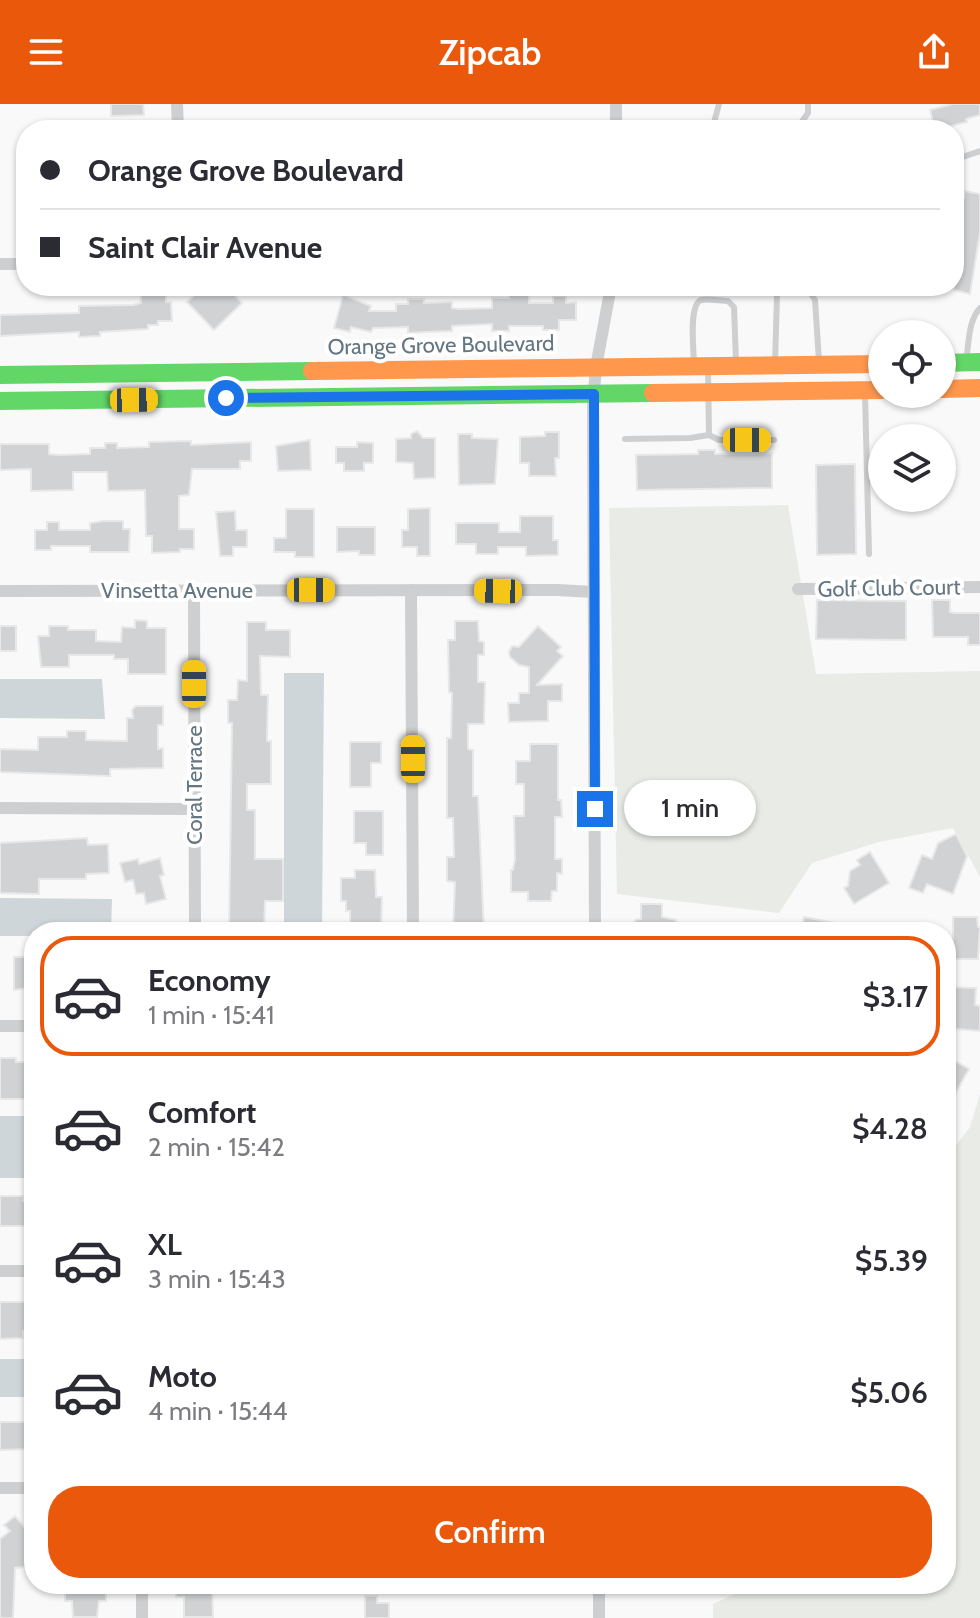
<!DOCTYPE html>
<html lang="en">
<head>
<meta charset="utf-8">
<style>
  body { margin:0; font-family:Cabin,sans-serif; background:#f2f2f3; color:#2b2b33; height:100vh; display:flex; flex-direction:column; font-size:30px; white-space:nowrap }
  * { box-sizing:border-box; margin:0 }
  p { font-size:26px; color:#7c7c81 }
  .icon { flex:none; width:44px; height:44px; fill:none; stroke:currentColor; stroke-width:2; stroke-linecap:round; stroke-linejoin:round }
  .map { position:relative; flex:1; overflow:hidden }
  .side { position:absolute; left:24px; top:818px; width:932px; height:672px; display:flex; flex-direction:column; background:#fff; border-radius:32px; box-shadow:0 2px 6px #0004 }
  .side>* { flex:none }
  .guide { position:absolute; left:16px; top:16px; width:948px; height:176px; border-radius:32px; box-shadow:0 2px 6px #0004; display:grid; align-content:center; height:176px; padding:0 24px; background:#fff }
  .controls { position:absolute; left:868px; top:216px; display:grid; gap:16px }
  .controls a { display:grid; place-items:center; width:88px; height:88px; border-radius:50%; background:#fff; box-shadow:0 2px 6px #0004; font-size:40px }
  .end { position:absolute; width:36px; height:36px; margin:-18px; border:10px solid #1a73e8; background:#fff; box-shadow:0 0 0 4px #fff }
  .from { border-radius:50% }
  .bubble { position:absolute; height:56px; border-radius:28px; background:#fff; box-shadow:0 2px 6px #0004; font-size:26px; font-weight:600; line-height:56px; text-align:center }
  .car { position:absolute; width:24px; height:48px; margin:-24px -12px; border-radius:10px; box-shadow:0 0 6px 2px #0007; background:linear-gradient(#f5c518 24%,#345 0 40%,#f5c518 0 76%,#345 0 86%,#f5c518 0) }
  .guide b { display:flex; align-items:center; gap:28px; height:76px; font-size:30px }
  .guide b+b { border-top:2px solid #e1e1e2 }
  .guide i { width:20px; height:20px; background:#2b2b33 }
  ul { padding:14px 0 0; list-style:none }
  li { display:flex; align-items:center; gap:24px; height:120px; margin:0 16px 12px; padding:0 8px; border:4px solid transparent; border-radius:32px }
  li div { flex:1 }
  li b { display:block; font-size:30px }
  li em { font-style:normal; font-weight:600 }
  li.selected { border-color:#ea580c }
  li>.icon { width:72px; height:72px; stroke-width:1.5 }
  .action { display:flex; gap:16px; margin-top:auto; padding:16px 24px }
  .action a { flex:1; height:92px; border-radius:32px; background:#ea580c; color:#fff; font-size:32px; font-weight:600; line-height:92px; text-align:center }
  header { display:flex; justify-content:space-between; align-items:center; height:104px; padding:0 24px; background:#ea580c; color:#fff; font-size:36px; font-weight:600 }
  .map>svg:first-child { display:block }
</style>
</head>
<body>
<header><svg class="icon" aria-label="menu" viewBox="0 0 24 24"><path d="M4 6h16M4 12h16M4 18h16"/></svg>Zipcab<svg class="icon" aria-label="share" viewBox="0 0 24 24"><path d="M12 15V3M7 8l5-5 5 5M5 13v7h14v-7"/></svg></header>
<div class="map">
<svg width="980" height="1514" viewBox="0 0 980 1514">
  <rect width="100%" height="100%" fill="#f9f9f9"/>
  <path fill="#e8ebe6" d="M788,401L816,570L980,567V773L953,724L879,738L812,759L779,809L617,790L609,404Z
    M980,990V1514H713V1500L757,1480H946V1055L970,1023Z"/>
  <path fill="#ced6d9" d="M284,569H324L322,828H284Z
    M0,575H102L105,615L0,614Z
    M0,794L112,795L111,828H34V832H0Z
    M0,1012H34V1074H0Z
    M0,1255H34V1293H0Z"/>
  <path fill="#d0d2d3" stroke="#e8e8e8" stroke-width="2" d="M111,0H143L144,11L111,12Z
    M953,0H980V11L966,15L967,18L935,26L930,6Z
    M965,87L980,90V128L970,190L954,186V147Z
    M140,182H166V198H171L172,217H158V221H148V225L100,228V232L79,233V228L0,232V211L79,209V202L133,201L141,199Z
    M203,182H226L242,199L214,226L187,198Z
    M509,189H529V199H553V192H566V199L576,198V216H559V226H543V222H509V227H492V220L452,222V227L425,228L408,229V223L373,224L371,228L351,223L350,228L334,224L343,191L371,202L369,207H396V200H408V195H424V199L452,198V204L459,205L492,204V194H509Z
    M417,327L423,334H435V374L414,375L413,359L396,358V335L411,334V330Z
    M545,328H559V354H555L556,372H529V359H520V333L545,332Z
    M458,330H472V334L498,335L495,380L459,381Z
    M310,336L311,366L278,367L276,342Z
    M191,337V341L251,338V357H240V365H192L189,391L179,392V425H194V445H180V448L152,449V432H146L145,386L108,387L107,368H73V386L31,387V365L0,366V340H49V350L59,351L90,350V344H105V339H117V344L149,343V338Z
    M357,338L373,339V359H364V367H344V359H336V343H357Z
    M698,346H715V350L772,349V384L637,386L636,351L698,350Z
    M855,360L856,450L817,451L816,361Z
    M430,404V452H417V443H402V426H408V405Z
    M286,405H314V453H295V448H274V434H286Z
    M235,407L236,426H247V443H233V452H220L216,408Z
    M520,412H553V436H558V451L526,452V443H498V450H476V440H456V419H499V428H520Z
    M103,417H123V425H130L129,448H90V442H51V446H35V426H47V418H59V426H90V419Z
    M337,423H375V451H359V447L337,448Z
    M817,496L906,497V536L816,535Z
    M932,496H950V508L954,509H980V541H968V533H933Z
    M135,516L147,517V524H166V570H128V555H114V551H69V563H41L38,532H49V522H68V526H96V537L121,538L122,523L135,524Z
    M455,517H478L479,537L484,538V551H478V578H485L484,620H468V645L473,646V692H478L484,828H453L455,778L447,777V753H454L453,714H447V634H451L452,589L449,588L448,536H455Z
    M247,518H266V526H290V553L260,552L261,591H268L267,637H271V680H247V706H255V755H283V797H265L264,828H229L232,619H228V596H237L238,576L247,577Z
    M0,522H16V547H0Z
    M538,522L561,543L557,547L563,552L537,581L562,580V597H548V617L509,618L508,599H519V589H529V563L519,561L510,553L509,548L512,542L519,543Z
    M136,602H163V621H158V645L163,644V664L110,665V672L0,668V645L38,646V633H67V627H86V636L127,637V614H133L132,606Z
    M350,638H381V659H371V683H350Z
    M530,640H558V696H561L562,713H555V755H562V770L557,769V787H552L551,797H528V788H511V766H513L515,755L514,712H524V680H516V657H530Z
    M354,707H383V751H366V739H354Z
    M956,730L967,752L953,790L927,780L923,789L909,784L922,751L932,755L938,739Z
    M87,734L88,741L108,740L109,769L86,770V775H39V790L0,789V739Z
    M870,748L889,779L854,800L844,784L848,782L850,767L860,761L857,756Z
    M160,754L164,771L160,772L166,795L146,800L144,789L136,790L133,776L125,778L120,759L138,755L139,760Z
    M355,766H375L376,793H382L381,828H350V807H346V797H341V774H355Z
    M641,800H662V813L676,816V828H635V816L641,815Z
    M804,813L857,823V828H801Z
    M953,813H977L978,823H980L978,855H946V842L952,841L953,834Z
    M14,853H34V883L14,886Z
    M946,883L976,884L975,901L980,902V927L946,924Z
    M946,952L969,965L954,992L946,987Z
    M0,954H16V958H34V995H0Z
    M0,1092H23V1097H34V1122H0Z
    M0,1198H34V1227H23V1234L0,1235Z
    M0,1318H34V1345L0,1346Z
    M15,1412L34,1435V1462L15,1464L13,1514H0V1435L10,1427L4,1421Z
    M176,1480H212L213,1513H184V1493H176Z
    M65,1483L106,1484V1497H99L97,1513H73L72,1497H65Z
    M365,1492H377V1499H389V1514H365Z"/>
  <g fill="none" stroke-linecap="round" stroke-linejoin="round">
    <path stroke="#cecfd0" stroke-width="6" d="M712,26L719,0
      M796,26L808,9V0
      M954,56L980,47
      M806,182L815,196L819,257
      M966,257C969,240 968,217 980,204
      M694,260C694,248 688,201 701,196C708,194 720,197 728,197L734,203L736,258
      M775,260L777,191L784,182
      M708,265L709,331L719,336H774
      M865,289L869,450
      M625,335L690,334L709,331"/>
    <path stroke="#cecfd0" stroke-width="12" d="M177,0L178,26
      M616,0V26
      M0,160H26
      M798,485L980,483
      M194,486L195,828
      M411,486L413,828
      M0,487L557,486L594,488
      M0,704L194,705
      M595,828L593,300L596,263L611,182
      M0,922H34
      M0,1167H34
      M0,1384H34
      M599,1480V1514
      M142,1514V1480"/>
    <path stroke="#63d668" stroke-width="18" d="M942,259L980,258
      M0,271L312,267
      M0,297L653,289"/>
    <path stroke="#ff974d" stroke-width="18" d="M312,267L882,260
      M942,285L980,284
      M653,289L882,286"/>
  </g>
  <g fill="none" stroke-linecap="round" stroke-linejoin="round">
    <path stroke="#1a73e8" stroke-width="10" d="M226,294L594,290L595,705"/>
  </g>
  <g text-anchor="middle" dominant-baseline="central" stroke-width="8" stroke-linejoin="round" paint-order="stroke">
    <g font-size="22" fill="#657683" stroke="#fff">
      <text transform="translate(441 241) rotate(-1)">Orange Grove Boulevard</text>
      <text transform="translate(889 484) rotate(-1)">Golf Club Court</text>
      <text x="177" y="486">Vinsetta Avenue</text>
      <text transform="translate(194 681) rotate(-90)">Coral Terrace</text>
    </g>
  </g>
</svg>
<div class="controls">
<a><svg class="icon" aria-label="locate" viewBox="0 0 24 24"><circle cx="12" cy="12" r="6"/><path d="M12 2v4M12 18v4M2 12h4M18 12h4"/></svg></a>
<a><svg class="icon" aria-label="layers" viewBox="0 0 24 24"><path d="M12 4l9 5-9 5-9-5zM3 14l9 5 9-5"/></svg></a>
</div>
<i class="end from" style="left:226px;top:294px"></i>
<i class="end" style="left:595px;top:705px"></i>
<div class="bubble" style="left:624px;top:676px;width:132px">1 min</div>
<i class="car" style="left:134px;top:296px;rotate:89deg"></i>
<i class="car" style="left:747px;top:336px;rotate:90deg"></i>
<i class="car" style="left:311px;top:486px;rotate:90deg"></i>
<i class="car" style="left:498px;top:487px;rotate:271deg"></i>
<i class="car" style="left:194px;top:580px;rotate:0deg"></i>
<i class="car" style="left:413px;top:655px;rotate:0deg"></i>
<div class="guide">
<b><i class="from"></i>Orange Grove Boulevard</b>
<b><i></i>Saint Clair Avenue</b>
</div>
<section class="side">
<ul>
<li class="selected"><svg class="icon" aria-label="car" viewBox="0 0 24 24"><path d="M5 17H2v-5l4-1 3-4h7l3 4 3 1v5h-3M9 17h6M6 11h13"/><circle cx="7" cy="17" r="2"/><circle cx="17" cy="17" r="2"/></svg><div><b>Economy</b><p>1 min · 15:41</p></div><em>$3.17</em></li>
<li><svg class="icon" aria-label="car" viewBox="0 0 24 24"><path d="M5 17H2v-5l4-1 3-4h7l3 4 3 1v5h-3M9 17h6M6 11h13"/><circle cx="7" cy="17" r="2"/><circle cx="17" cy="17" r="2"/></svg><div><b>Comfort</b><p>2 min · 15:42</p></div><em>$4.28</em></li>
<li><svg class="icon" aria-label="car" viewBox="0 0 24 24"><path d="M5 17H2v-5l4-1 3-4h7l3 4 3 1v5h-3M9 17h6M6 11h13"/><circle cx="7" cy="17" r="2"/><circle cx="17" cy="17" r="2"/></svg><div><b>XL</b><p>3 min · 15:43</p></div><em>$5.39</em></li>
<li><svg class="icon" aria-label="car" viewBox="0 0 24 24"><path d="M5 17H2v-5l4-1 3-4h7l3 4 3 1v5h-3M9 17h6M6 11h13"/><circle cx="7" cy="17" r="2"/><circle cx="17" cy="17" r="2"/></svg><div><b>Moto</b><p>4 min · 15:44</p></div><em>$5.06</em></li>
</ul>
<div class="action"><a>Confirm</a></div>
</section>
</div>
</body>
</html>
